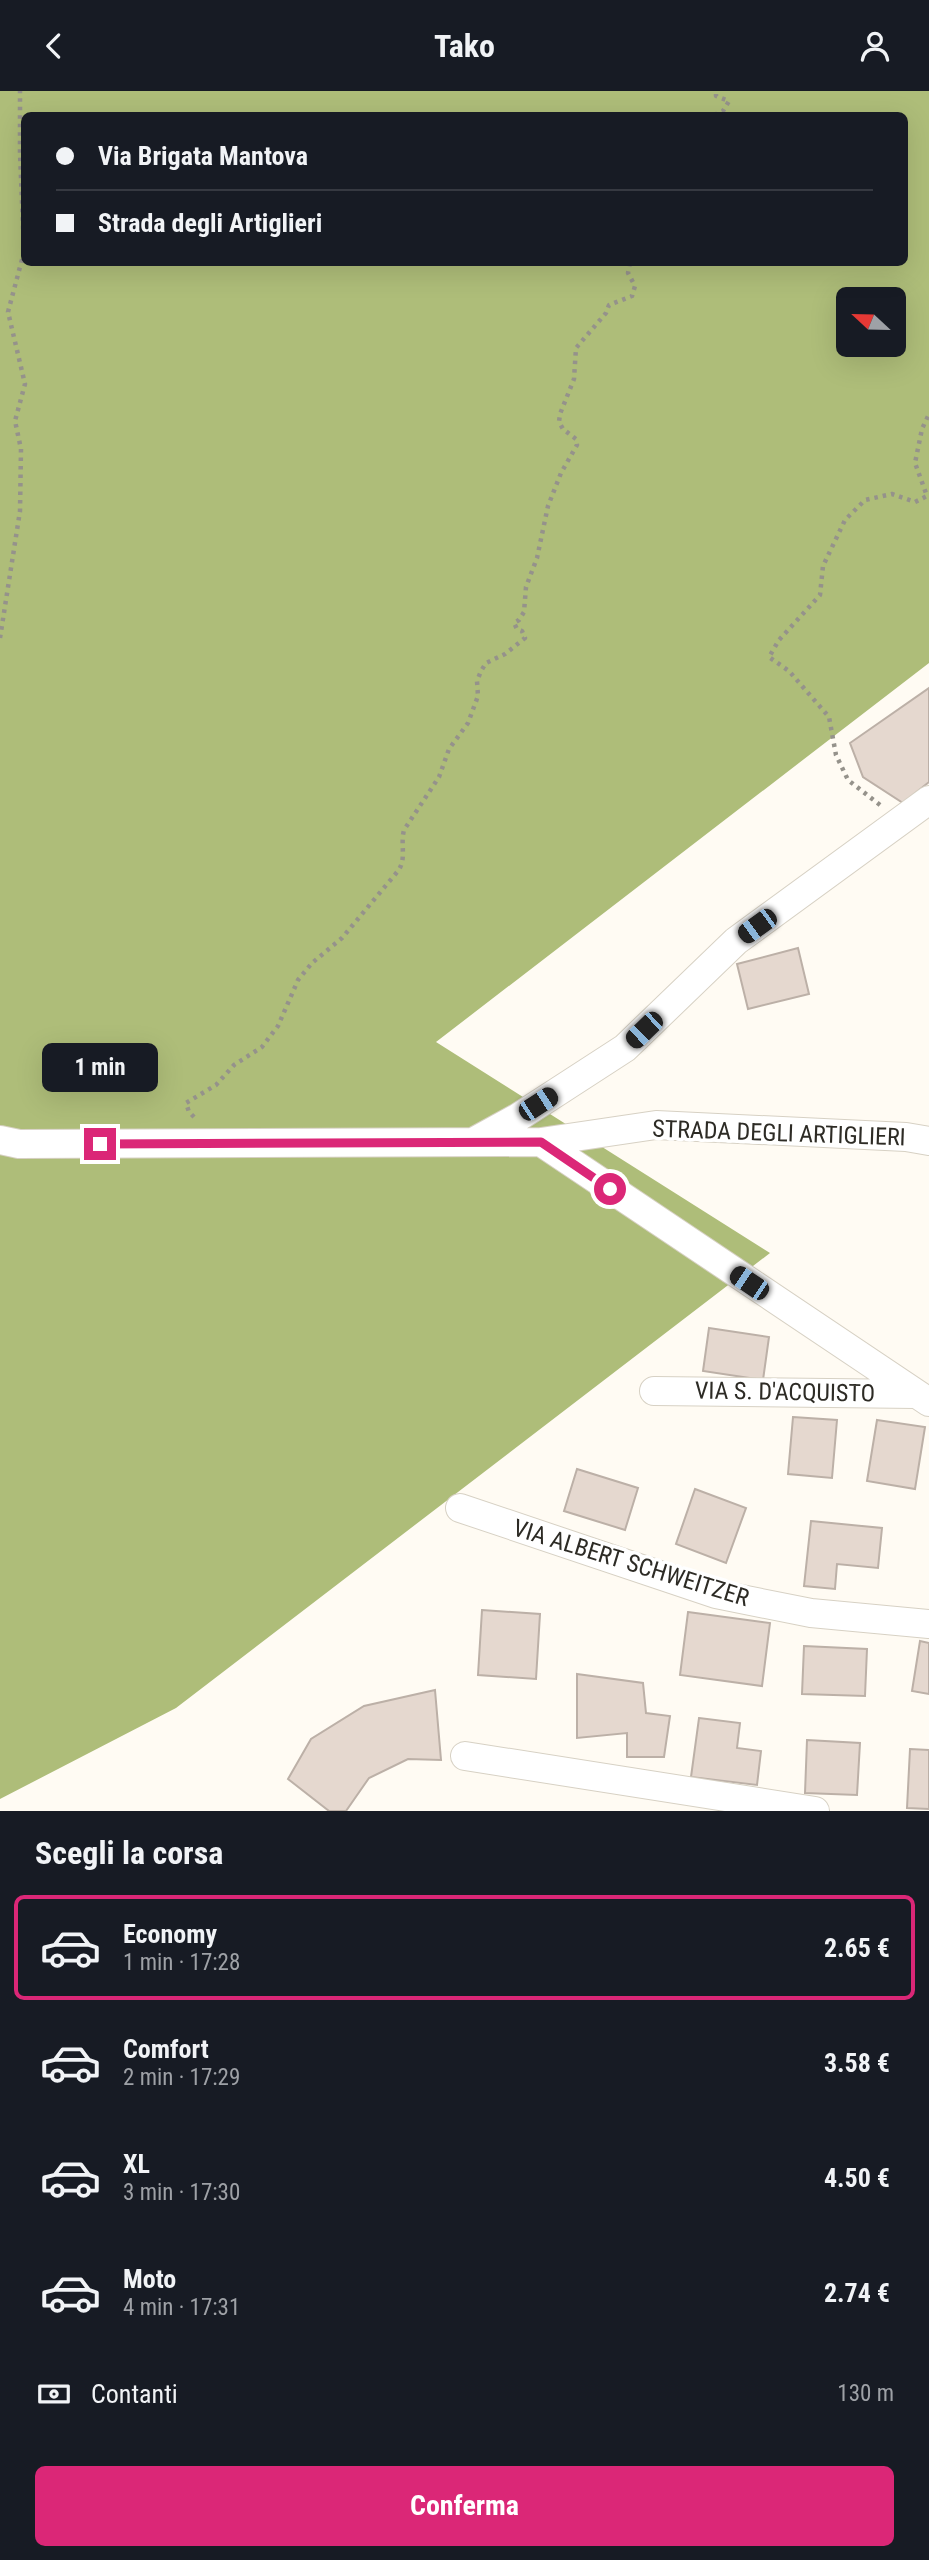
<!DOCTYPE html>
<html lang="it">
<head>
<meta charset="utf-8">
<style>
  body { margin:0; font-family:"Roboto Condensed",sans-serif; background:#20242c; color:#f1f3f6; height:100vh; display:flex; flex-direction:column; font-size:26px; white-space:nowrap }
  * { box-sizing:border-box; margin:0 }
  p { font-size:23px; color:#9ea1a6 }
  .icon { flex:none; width:38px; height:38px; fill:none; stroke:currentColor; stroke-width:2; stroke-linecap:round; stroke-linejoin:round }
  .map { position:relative; height:1720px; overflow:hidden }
  .drawer { display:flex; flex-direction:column; background:#171b24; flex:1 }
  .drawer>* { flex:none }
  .guide { position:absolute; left:21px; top:21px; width:887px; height:154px; border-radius:10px; box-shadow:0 7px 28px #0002; display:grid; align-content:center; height:154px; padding:0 35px; background:#171b24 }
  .needle { width:46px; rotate:292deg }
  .buttons { position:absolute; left:836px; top:196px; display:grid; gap:14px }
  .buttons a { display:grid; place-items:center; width:70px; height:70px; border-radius:10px; background:#171b24; box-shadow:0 7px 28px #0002; font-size:35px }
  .end { position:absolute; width:32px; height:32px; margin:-16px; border:9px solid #db2777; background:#fff; box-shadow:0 0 0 4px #fff }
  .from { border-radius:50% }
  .bubble { position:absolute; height:49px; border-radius:10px; background:#171b24; box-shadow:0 7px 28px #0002; font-size:23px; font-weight:700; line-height:49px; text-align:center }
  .car { position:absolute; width:21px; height:42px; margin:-21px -10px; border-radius:9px; box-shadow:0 0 5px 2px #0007; background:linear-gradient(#222 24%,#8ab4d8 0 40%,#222 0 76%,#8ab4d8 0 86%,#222 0) }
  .guide b { display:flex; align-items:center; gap:24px; height:66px; font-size:26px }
  .guide b+b { border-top:2px solid #363941 }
  .guide i { width:18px; height:18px; background:#f1f3f6 }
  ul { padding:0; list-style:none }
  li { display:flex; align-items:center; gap:21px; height:105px; margin:0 14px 10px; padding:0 21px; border:4px solid transparent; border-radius:10px }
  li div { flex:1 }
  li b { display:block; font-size:26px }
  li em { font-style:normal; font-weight:700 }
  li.current { border-color:#db2777 }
  li>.icon { width:63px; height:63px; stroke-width:1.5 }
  h2 { padding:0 35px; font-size:32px; line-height:84px }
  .pay { display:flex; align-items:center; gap:18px; height:77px; padding:0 35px; font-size:26px }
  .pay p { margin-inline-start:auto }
  .primary-button { display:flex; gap:14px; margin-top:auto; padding:14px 35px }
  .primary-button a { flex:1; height:80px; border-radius:10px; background:#db2777; color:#fff; font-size:28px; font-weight:700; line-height:80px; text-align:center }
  header { display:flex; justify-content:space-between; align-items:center; height:91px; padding:0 35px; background:#171b24; font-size:32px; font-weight:700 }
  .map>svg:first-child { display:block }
</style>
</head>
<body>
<header><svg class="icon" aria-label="back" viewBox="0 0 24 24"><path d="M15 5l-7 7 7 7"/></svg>Tako<svg class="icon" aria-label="person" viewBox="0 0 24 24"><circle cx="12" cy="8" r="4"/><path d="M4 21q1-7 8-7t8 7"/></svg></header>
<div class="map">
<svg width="929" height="1720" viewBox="0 0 929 1720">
  <rect width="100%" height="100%" fill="#fffbf3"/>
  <path fill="#aebd79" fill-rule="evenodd" d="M0,0H929V572L436,951L770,1162L176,1617L0,1708ZM24,24H905V172H24ZM849,208H894V254H849Z"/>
  <path fill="#e5d8cf" stroke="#bcb0a7" stroke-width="2" d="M929,597V691L903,712L863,686L850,652Z
    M798,857L809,903L748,918L737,873Z
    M709,1237L769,1246L763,1289L703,1280Z
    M793,1326L837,1329L832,1387L788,1383Z
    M877,1329L925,1336L915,1398L867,1390Z
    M577,1378L638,1397L625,1439L564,1420Z
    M695,1398L746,1417L726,1472L676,1453Z
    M811,1430L882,1437L878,1477L837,1473L835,1498L804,1495Z
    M482,1519L540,1523L536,1588L478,1584Z
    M688,1521L770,1532L762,1595L680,1584Z
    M920,1550L929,1552V1603L912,1600Z
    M804,1555L867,1558L865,1605L802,1603Z
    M577,1583L643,1592L646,1622L670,1625L664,1666H627V1642L577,1647Z
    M435,1599L441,1669L408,1668L369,1687L346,1720H329L288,1688L311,1648L364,1615Z
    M699,1627L740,1632L737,1657L761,1660L757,1694L691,1686Z
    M807,1649L860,1652L857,1704L805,1702Z
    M910,1658L929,1659V1718L907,1717Z"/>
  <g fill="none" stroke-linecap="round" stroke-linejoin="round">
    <g stroke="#d7d1c4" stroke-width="30">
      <path id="minor" d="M0,1049L19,1053L541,1051L656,1034L906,1046L929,1050
        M475,1050L517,1027L625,957L736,850L929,709
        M541,1051L929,1311
        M654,1300L916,1303
        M460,1417L716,1503L811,1522L929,1533
        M465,1665L815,1720"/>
    </g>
    <path stroke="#95928b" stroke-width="4.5" stroke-dasharray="3.5 5" stroke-linecap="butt" d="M714,24L723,20L729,10L716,5V0
      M0,547L20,420L21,358L15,330L25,293L8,221L24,161L20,62V0
      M880,714L848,689L836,664L829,626L789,580L769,566L779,549L820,504L823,475L845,429L865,409L892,403L915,411L927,405L915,372L922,338L929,323
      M194,1026L189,1021L186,1012L216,994L234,974L262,956L278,935L298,889L312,872L342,847L398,780C407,767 400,754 404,739L439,686L449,658L468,632L478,605L477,590L481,580L486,572L505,563L525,547L522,540L517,538L514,532L519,529L524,521L526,496L537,467L548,415L561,382L577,354L576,348L563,338L559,331L560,323L574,288L576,257L606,222L609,214L632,205L635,195L628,182L630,172"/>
    <use href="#minor" stroke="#fff" stroke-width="28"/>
  </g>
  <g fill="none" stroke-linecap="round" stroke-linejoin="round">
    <path stroke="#db2777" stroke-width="9" d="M100,1053L541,1051L610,1098"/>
  </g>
  <g text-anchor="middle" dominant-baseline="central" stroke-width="7" stroke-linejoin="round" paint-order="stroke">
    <g font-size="24" fill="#2d2b25" stroke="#fff">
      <text transform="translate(779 1042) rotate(2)">STRADA DEGLI ARTIGLIERI</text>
      <text transform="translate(785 1301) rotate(1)">VIA S. D'ACQUISTO</text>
      <text transform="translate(631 1472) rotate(17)">VIA ALBERT SCHWEITZER</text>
    </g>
  </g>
</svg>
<div class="buttons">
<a><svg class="needle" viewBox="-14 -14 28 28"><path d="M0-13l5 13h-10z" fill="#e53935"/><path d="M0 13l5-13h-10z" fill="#9ea1a6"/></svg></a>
</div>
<i class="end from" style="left:610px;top:1098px"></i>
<i class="end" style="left:100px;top:1053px"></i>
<div class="bubble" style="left:42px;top:952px;width:116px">1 min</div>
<i class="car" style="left:757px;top:835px;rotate:234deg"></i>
<i class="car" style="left:644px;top:939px;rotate:226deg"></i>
<i class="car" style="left:538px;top:1013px;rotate:57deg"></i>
<i class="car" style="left:749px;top:1192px;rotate:304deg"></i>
<div class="guide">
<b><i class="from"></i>Via Brigata Mantova</b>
<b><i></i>Strada degli Artiglieri</b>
</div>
</div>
<section class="drawer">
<h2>Scegli la corsa</h2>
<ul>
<li class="current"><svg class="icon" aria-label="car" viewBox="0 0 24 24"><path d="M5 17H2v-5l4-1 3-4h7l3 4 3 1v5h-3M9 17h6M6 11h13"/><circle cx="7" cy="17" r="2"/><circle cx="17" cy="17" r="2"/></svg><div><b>Economy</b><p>1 min · 17:28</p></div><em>2.65 €</em></li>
<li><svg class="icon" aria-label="car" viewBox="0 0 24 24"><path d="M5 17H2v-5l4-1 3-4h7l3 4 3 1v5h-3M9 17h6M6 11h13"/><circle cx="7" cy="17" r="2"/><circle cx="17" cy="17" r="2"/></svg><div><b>Comfort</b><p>2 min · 17:29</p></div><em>3.58 €</em></li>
<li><svg class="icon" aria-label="car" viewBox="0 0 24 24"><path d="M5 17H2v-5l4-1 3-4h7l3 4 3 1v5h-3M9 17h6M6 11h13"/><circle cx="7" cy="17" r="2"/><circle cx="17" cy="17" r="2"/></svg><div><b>XL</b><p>3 min · 17:30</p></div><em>4.50 €</em></li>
<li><svg class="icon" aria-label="car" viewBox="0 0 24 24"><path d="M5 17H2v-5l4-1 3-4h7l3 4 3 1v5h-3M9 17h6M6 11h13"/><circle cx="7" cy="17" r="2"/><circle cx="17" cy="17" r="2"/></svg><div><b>Moto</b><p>4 min · 17:31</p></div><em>2.74 €</em></li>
</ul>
<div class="pay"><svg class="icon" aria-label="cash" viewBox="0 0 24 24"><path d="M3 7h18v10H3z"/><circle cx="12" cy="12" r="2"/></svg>Contanti<p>130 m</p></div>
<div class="primary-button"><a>Conferma</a></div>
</section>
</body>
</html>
